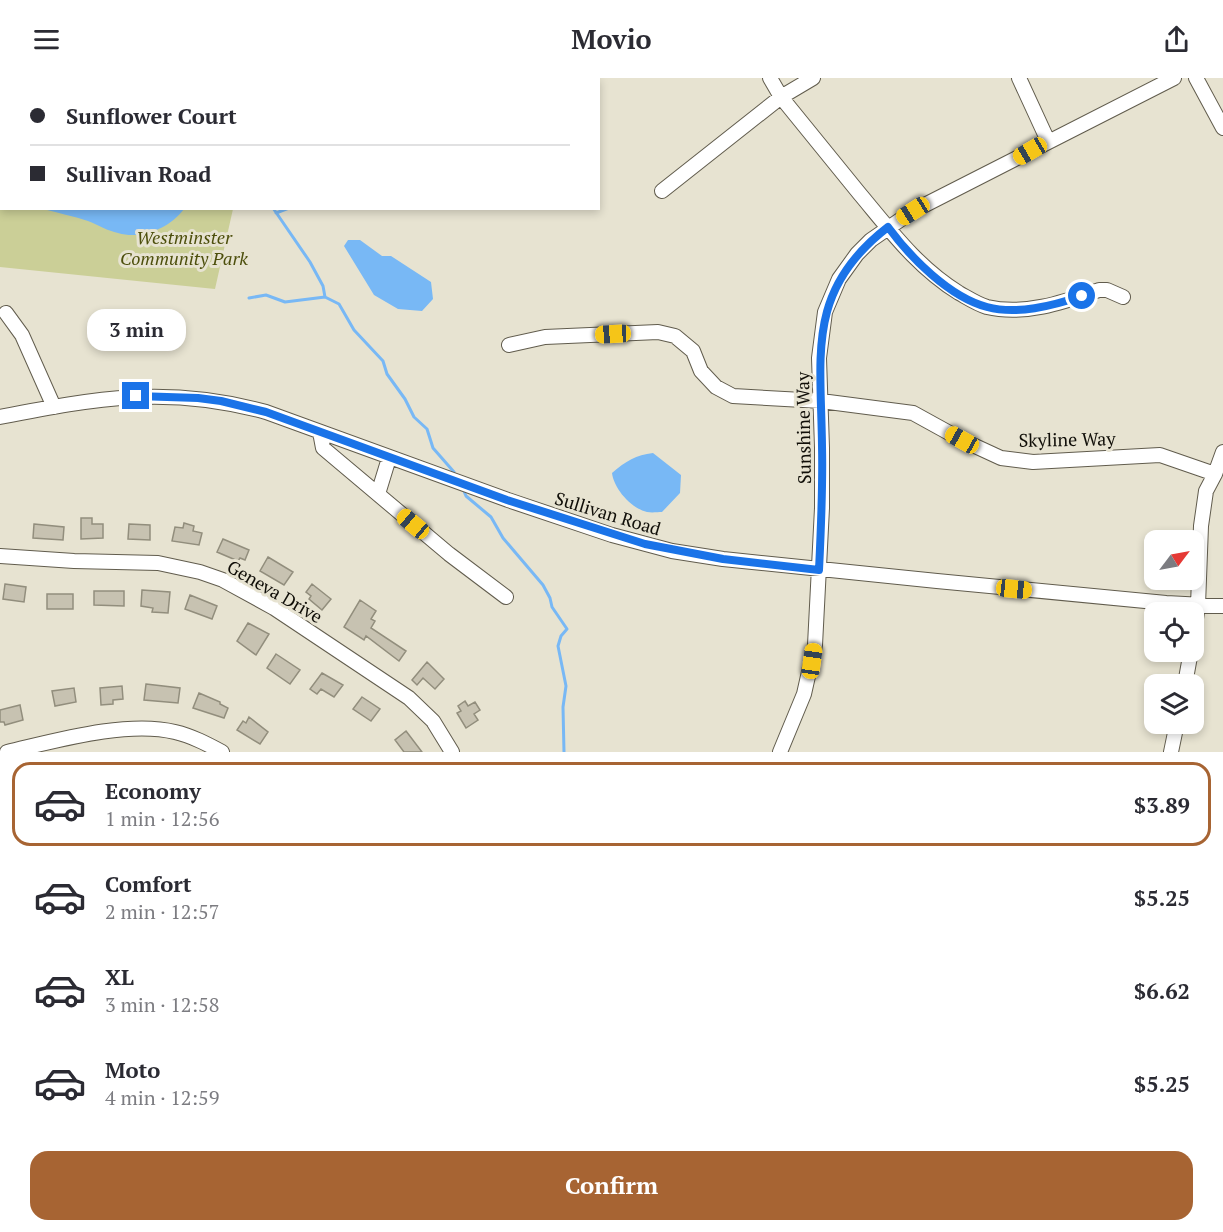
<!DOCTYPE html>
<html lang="en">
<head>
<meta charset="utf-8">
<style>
  body { margin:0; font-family:"PT Serif",serif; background:#f7f7f7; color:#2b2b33; height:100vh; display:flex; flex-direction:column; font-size:22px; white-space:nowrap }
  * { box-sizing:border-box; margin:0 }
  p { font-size:20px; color:#7c7c81 }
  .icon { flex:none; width:33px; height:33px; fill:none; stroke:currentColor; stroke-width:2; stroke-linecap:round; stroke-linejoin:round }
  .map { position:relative; height:674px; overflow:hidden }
  .sheet { display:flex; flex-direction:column; background:#fff; flex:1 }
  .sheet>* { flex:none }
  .hud { position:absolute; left:0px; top:0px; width:600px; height:132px; box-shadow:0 3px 9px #0003; display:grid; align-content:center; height:132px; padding:0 30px; background:#fff }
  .needle { width:39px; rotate:58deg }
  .tools { position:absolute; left:1144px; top:452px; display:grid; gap:12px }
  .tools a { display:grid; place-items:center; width:60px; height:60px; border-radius:12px; background:#fff; box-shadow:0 3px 9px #0003; font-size:30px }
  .end { position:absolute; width:27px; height:27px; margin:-14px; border:8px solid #1a73e8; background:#fff; box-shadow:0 0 0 3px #fff }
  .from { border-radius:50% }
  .bubble { position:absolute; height:42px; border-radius:18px; background:#fff; box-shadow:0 3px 9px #0003; font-size:20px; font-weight:600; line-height:42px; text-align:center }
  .car { position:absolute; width:18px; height:36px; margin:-18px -9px; border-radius:8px; box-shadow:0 0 4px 2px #0007; background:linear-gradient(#f5c518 24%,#345 0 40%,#f5c518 0 76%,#345 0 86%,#f5c518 0) }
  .hud b { display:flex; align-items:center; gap:21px; height:57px; font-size:22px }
  .hud b+b { border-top:2px solid #e1e1e2 }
  .hud i { width:15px; height:15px; background:#2b2b33 }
  ul { padding:10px 0 0; list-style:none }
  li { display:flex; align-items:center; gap:18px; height:84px; margin:0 12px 9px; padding:0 18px; border:3px solid transparent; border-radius:18px }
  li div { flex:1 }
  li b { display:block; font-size:22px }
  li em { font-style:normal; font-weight:600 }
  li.selected { border-color:#a76433 }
  li>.icon { width:54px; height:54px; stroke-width:1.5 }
  .button { display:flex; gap:12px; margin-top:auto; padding:12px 30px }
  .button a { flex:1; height:69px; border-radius:18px; background:#a76433; color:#fff; font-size:24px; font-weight:600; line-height:69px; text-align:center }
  header { display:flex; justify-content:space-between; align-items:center; height:78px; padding:0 30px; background:#fff; font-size:27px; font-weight:600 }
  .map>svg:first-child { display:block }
</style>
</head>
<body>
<header><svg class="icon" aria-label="menu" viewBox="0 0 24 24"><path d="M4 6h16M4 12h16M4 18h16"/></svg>Movio<svg class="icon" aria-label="share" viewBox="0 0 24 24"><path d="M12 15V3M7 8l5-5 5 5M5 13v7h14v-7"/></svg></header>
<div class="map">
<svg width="1223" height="674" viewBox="0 0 1223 674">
  <rect width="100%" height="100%" fill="#e7e3d1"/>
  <path fill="#cbcf97" d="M0,0H222V1L2,2V130L233,131L215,211L0,189Z"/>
  <path fill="#78b8f5" d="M80,0H170L172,1L80,2Z
    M43,131H184C170,150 142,162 118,155C108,153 98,147 88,143C73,138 58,135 43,131Z
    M348,162H360L382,178H391L431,204L433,221L422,233L398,231L374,217L344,168Z
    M653,375L681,397L680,415L662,434C658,434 652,435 647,434C631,430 614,411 612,395C626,383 636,377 653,375Z"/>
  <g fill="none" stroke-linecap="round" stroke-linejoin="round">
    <path stroke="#78b8f5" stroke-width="3" d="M245,0V2
      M273,130L310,184L323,208L325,219
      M276,135L289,130
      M249,220L266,217L285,224L325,219L339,226L354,252L383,283L387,296L405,321L414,339L427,351L433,370L454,394
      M463,411L466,418L491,439L503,460L543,507L550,520L552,529L567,551L561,558L558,568L566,608L563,629L564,674"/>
  </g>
  <path fill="#c7c2b1" stroke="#928e7d" stroke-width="1.5" d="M81,440H92V446H103V460L81,461Z
    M184,445L194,448L193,453L202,455L199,467L172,463L175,449L183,450Z
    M34,446L64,449L63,462L33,460Z
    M129,446L150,447V462L128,461Z
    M223,461L249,472L245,482L240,480L238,483L217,474Z
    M268,479L293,494L284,507L260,493Z
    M5,506L26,509L24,524L3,521Z
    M312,506L331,521L322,532L309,521L311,518L306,514Z
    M142,512L170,514L168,535L152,534L153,530L141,528Z
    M94,513H124V528L94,527Z
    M47,516H73V531H47Z
    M190,517L217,528L212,541L185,531Z
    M360,522L376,533L371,541L375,543L371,550L406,573L399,583L366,558L364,562L344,549Z
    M248,545L269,556L256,577L237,563Z
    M276,576L300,592L290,606L267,590Z
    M427,584L444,601L435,611L423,600L417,607L412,602Z
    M322,595L343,607L334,619L321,611L317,616L310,611Z
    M146,606L180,610L178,625L144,622Z
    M122,608L123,621L113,622V626L101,627L100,610Z
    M74,610L76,624L55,628L52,613Z
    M199,615L220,624V626L228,630L224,640L193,630Z
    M362,619L380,631L371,643L353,631Z
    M465,623L468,628L475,624L480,632L474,636L478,642L466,650L457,635L461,633L458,628Z
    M20,627L23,642L5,647L4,644H0V632Z
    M249,639L268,654L260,666L237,652L243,643L246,645Z
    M406,653L422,674H404L395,662Z"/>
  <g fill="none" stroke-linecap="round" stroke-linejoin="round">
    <g stroke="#615c4d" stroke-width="16">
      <path id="minor" d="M44,0V2
        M770,0L781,19C807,51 833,83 859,115C890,152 917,189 959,215C968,220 977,226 987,229C1025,238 1064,224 1099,212H1107L1123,219
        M1019,0L1048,63
        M1196,0L1223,50
        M0,86L2,83
        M662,113L781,19L813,0
        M6,235L22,257L54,329
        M509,267L545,259L658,254L675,258L693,273L701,293L716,309L733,318L821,323L913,335L962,362L1001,380L1033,384L1160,377L1215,396
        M0,339C97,320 168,307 266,334L508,422L612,457L672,473L723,481L937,503L1166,525L1223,528
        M320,354L323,370L449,476L506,519
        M378,416L389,380
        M0,478L74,483L158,485L200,494L223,502L274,530L409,620L433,643L452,674
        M1194,554L1198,527L1201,448L1206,413L1215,396L1223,374
        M1185,606L1191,573
        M7,674C55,663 127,642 175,654C192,658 207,666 222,674
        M780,674L804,616L815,567L822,430V370L819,280L825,234L839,201L857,176L871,162L913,133L1174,0
        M1171,674L1177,645"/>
    </g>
    <use href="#minor" stroke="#fff" stroke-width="14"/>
  </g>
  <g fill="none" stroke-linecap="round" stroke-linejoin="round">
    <path stroke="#1a73e8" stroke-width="8" d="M136,318L198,320L221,323L266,334L507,422L645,466L723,481L819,492C821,451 823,409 822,368C821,276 806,212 888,149C910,179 949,219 987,229C1017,237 1052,228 1082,218"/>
  </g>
  <g text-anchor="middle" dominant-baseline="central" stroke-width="6" stroke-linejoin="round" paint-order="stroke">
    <g font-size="18" font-style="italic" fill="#4d4f0c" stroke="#e7e3d1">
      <text x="184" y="159">Westminster<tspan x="184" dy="21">Community Park</tspan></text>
    </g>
    <g font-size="18" fill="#100e08" stroke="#e7e3d1">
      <text transform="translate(803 350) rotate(-91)">Sunshine Way</text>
      <text transform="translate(1067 361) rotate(-1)">Skyline Way</text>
      <text transform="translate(608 435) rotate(17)">Sullivan Road</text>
      <text transform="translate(275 513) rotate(30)">Geneva Drive</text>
    </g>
  </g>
</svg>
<div class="tools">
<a><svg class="needle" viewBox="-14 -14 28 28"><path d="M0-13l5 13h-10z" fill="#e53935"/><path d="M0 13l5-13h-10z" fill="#7c7c81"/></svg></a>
<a><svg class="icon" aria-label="locate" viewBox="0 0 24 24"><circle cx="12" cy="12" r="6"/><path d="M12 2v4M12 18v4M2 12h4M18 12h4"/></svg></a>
<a><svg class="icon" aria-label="layers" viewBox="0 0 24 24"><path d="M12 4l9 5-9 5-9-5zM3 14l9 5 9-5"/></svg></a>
</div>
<i class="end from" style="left:1082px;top:218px"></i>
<i class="end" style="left:136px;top:318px"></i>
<div class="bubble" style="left:87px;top:231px;width:99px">3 min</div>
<i class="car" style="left:1030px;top:73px;rotate:240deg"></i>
<i class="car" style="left:913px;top:133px;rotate:238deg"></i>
<i class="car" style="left:613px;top:256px;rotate:267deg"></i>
<i class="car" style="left:962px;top:362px;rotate:299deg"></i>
<i class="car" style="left:413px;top:446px;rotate:310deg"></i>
<i class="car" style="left:1014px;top:511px;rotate:96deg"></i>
<i class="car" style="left:812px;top:583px;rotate:8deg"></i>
<div class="hud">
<b><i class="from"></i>Sunflower Court</b>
<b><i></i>Sullivan Road</b>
</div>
</div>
<section class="sheet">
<ul>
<li class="selected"><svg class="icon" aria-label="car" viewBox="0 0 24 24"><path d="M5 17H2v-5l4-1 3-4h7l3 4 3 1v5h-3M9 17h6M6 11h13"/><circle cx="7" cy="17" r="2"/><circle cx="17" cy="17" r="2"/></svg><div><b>Economy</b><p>1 min · 12:56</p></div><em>$3.89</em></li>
<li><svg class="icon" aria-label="car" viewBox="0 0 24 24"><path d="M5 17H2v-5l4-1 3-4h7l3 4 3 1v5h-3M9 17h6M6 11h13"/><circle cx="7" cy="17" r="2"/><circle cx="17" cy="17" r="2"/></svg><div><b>Comfort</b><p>2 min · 12:57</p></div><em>$5.25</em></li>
<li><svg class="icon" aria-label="car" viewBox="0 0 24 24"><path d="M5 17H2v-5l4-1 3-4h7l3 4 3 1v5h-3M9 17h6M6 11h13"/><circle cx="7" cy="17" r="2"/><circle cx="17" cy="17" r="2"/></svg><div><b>XL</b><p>3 min · 12:58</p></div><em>$6.62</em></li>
<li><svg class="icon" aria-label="car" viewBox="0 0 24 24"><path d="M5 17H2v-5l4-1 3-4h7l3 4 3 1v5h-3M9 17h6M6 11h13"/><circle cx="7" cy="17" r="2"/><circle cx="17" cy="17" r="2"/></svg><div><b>Moto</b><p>4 min · 12:59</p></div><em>$5.25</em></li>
</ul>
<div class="button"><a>Confirm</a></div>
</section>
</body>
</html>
